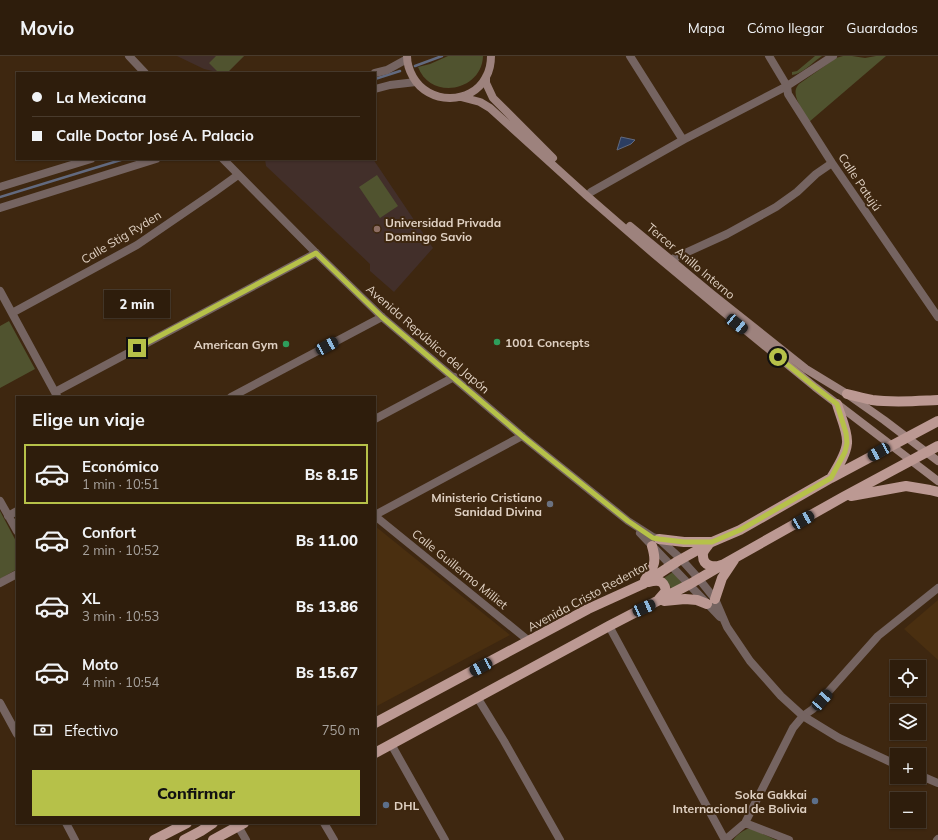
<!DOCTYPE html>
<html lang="es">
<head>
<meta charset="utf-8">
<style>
  body { margin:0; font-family:Mulish,sans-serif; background:#362615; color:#f1f3f6; height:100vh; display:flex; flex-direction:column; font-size:15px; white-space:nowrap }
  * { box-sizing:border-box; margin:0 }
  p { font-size:13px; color:#a7a29d }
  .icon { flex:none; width:22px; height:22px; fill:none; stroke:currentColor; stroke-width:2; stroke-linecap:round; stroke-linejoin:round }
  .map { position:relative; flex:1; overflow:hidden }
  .panel { position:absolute; left:16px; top:340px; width:360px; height:428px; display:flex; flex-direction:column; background:#2e1d0c; border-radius:0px; box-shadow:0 1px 3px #0004,0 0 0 1px #493b2d }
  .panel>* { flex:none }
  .top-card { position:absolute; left:16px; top:16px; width:360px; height:88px; border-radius:0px; box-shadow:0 1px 3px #0004,0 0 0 1px #493b2d; display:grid; align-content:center; height:88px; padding:0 16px; background:#2e1d0c }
  .tools { position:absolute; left:890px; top:604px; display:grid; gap:8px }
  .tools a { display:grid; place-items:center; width:36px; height:36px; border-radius:0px; background:#2e1d0c; box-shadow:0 1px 3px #0004,0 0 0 1px #493b2d; font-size:20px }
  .end { position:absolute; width:18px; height:18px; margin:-9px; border:5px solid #b6c149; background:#111; box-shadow:0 0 0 2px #111 }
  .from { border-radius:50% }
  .bubble { position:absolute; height:28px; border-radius:0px; background:#2e1d0c; box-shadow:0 1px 3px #0004,0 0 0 1px #493b2d; font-size:13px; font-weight:800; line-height:28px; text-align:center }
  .car { position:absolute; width:12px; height:24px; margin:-12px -6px; border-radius:5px; box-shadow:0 0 3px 1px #0007; background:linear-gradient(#222 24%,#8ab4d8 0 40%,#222 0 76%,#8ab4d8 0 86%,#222 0) }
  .top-card b { display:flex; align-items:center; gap:14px; height:38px; font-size:15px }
  .top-card b+b { border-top:1px solid #493b2d }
  .top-card i { width:10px; height:10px; background:#f1f3f6 }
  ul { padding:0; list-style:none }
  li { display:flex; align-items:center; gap:12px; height:60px; margin:0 8px 6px; padding:0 8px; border:2px solid transparent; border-radius:0px }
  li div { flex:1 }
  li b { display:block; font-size:15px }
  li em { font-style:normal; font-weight:800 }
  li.current { border-color:#b6c149 }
  li>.icon { width:36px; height:36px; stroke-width:1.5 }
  h2 { padding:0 16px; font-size:18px; line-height:48px }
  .pay { display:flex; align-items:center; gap:10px; height:44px; padding:0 16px; font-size:15px }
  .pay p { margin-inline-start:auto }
  .action { display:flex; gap:8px; margin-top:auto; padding:8px 16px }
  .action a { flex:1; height:46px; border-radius:0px; background:#b6c149; color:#111; font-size:16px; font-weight:800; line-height:46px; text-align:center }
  header { display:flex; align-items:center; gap:24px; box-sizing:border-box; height:56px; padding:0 20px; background:#2e1d0c; border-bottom:1px solid #493b2d }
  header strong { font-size:19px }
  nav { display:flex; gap:22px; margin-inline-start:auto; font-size:14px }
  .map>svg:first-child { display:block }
</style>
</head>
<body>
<header>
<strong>Movio</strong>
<nav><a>Mapa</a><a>Cómo llegar</a><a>Guardados</a></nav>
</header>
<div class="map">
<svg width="938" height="784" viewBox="0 0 938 784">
  <rect width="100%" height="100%" fill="#3e2710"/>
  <path fill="#4a2f10" d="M375,470L510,579L375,651Z
    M938,544V604L904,573Z"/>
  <path fill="#422f2a" d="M177,0H244L227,17H218L217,16L204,13Z
    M265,103H373L433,192L394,236L370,215V208L266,110Z"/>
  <path fill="#50532f" d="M216,0H244L227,17H219L209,7Z
    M448,0H483C482,35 431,45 418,11L430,8Z
    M815,0H822C813,6 802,18 792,19V16L797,15Z
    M843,0H852L865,2L876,0H886L809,66C805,58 793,42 796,33C796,32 798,29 799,28L836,2Z
    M377,119L398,150L380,162L359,131Z
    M9,265L35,313L0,332V270Z
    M0,455L17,487V513L0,523Z
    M673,516L682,527L672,533L664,522Z
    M747,773H752L776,784H733C737,779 741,776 747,773Z"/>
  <path fill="#2c3e62" stroke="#626a7f" d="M621,81L635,84L631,88L617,94Z"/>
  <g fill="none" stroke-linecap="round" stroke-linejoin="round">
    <path stroke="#626a7f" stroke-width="2.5" d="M415,10L442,0
      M375,23L400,15
      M0,141L124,103"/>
    <path stroke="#756461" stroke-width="8" d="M630,0L683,84
      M769,0L787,30L788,38L832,107L938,261
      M591,136L683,84L787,30L833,0
      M670,204L727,178L776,151L797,136L816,118L832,107
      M0,235L57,340
      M12,257L137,189L213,137L238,119
      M55,336L316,197
      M231,341L382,261
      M375,363L454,321
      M0,445L17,475
      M375,459L522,380
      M8,460L17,455
      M375,460L529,585
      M0,527L17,518
      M609,570L725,784
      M477,641L504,685L560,784
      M0,647L17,678
      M391,688L445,784
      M66,767L75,784
      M324,767L334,784
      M745,767L789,784
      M238,770L246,784
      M725,784L745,767L793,672L803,660L813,653L878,580L938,532
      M937,784L938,783"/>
    <path stroke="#756461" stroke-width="8" d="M129,0L145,17
      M375,17L387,14L407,3
      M375,33L390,29L416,26
      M223,103L316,197L382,261L522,380L628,465L653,481L659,483L681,503L699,523L715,543L727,571L750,605L781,640L803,660L839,682L897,709
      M0,131L91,103
      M0,152L156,103
      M640,477L720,561
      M919,719L938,727"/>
    <path stroke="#9d827d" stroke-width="8" d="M407,0C407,7 409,14 413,21C428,48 471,50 486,21C490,14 491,7 491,0
      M486,21V27L493,42L553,102
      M461,41L480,46L490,52L586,139L654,198L727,259L815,331L938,425
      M630,170L712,238L806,313L847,338L884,364L938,405"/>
    <path stroke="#bc9993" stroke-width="10" d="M847,338C855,340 863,342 872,344C894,347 916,345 938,344
      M831,422C837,412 846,399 847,387C848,376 840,359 837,348
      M851,440L906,430L930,434L938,436
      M659,483L684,486H712
      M709,488C707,491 702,496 703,500C703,510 714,512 721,509
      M645,524C654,510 657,507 652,490
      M648,526C657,524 664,523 666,535L659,543
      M715,543L722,522L734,504
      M664,545L685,543L697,544L707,548
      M375,667L588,553L643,528L678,505L712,486L740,474L831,422L938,365
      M375,697L609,570L690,528L724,508L843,441L938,390
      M154,784L187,767
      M184,784L201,775L213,767
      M213,784L244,767"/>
  </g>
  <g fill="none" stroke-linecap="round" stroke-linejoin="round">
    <path stroke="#b6c149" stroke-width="5" d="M137,292L316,197L382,261L522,380L628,465L653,482L659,483L684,486H712L740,474L831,422L845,396L847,387L846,377L837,348L815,331L778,301"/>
  </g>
  <circle fill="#8d6e63" stroke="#3e2710" stroke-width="1.5" cx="377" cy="173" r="4"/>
  <g fill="#2e9e5b" stroke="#3e2710" stroke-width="1.5">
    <circle cx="497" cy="286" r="4"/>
    <circle cx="286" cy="288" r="4"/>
  </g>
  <circle fill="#6b7280" stroke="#3e2710" stroke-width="1.5" cx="550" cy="448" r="4"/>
  <g fill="#5c6f8a" stroke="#3e2710" stroke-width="1.5">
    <circle cx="815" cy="745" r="4"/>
    <circle cx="386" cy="749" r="4"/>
  </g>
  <g text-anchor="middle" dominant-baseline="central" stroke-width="4" stroke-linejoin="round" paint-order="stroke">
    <g font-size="12" fill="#dfd0c2" stroke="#3e2710">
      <text transform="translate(860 126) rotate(56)">Calle Patujú</text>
      <text transform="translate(121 181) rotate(-31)">Calle Stig Ryden</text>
      <text transform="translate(691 205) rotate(40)">Tercer Anillo Interno</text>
      <text transform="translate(428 283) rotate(41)">Avenida República del Japón</text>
      <text transform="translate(460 513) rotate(39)">Calle Guillermo Milliet</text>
      <text transform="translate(588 540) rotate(-28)">Avenida Cristo Redentor</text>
    </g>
    <g font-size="12" font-weight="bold" fill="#dfd0c2" stroke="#3e2710" text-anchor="start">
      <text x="385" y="166">Universidad Privada<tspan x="385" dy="14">Domingo Savio</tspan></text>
      <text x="505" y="286">1001 Concepts</text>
      <text x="278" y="288" text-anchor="end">American Gym</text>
      <text x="542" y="441" text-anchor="end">Ministerio Cristiano<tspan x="542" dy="14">Sanidad Divina</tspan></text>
      <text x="807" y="738" text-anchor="end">Soka Gakkai<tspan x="807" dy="14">Internacional de Bolivia</tspan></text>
      <text x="394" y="749">DHL</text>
    </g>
  </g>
</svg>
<div class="tools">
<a><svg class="icon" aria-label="locate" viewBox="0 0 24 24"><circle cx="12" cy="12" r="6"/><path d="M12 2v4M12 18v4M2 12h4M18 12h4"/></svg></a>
<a><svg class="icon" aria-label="layers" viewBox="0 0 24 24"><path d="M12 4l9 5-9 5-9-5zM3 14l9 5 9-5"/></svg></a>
<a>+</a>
<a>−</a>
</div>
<i class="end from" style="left:778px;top:301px"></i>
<i class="end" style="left:137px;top:292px"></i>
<div class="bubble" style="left:104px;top:234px;width:66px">2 min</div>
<i class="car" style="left:737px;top:268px;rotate:129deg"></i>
<i class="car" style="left:327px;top:290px;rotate:62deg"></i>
<i class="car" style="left:879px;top:396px;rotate:241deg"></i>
<i class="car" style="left:803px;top:464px;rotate:60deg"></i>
<i class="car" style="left:644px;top:552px;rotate:66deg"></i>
<i class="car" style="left:481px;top:611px;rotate:242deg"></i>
<i class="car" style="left:822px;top:644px;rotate:42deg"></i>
<div class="top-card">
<b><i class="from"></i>La Mexicana</b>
<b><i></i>Calle Doctor José A. Palacio</b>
</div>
<section class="panel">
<h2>Elige un viaje</h2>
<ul>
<li class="current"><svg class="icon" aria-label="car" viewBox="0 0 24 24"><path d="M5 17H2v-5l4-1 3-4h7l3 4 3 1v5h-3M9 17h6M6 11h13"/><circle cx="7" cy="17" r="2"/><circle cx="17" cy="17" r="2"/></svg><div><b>Económico</b><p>1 min · 10:51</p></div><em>Bs 8.15</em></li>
<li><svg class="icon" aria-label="car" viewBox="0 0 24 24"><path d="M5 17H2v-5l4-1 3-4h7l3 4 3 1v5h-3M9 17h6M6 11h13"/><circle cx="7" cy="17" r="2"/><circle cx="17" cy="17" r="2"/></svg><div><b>Confort</b><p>2 min · 10:52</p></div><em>Bs 11.00</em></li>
<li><svg class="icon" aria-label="car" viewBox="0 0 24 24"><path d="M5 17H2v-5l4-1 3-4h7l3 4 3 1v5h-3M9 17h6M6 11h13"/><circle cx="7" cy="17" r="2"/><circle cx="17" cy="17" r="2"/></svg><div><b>XL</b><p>3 min · 10:53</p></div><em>Bs 13.86</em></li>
<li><svg class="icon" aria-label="car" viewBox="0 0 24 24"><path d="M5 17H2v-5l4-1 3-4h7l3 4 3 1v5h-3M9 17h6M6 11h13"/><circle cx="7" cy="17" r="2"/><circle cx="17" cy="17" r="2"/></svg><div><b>Moto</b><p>4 min · 10:54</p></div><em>Bs 15.67</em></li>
</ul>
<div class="pay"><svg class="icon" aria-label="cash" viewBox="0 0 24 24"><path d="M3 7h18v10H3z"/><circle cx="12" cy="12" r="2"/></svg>Efectivo<p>750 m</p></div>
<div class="action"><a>Confirmar</a></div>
</section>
</div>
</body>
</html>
